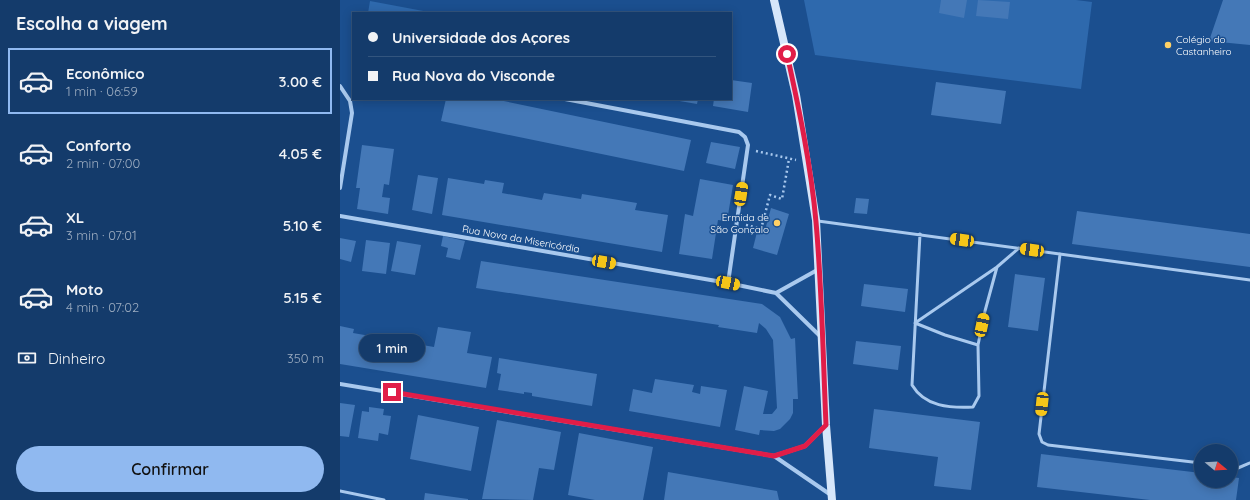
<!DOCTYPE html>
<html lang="pt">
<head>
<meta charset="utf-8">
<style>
  body { margin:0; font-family:Quicksand,sans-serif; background:#1d4271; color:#f1f3f6; height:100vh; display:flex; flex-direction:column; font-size:15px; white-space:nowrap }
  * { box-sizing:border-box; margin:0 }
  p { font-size:13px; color:#9dadc1 }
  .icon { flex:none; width:22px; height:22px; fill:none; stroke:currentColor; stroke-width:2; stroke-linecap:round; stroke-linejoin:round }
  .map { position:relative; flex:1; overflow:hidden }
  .details { display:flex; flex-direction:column; background:#143b6b; width:340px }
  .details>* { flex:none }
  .banner { position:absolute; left:12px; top:12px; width:380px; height:88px; border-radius:0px; box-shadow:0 2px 10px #0003,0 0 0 1px #33557e; display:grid; align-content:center; height:88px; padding:0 16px; background:#143b6b }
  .needle { width:26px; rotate:108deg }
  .fabs { position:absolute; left:854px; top:444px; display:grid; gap:8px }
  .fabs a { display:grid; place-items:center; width:44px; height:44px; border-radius:50%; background:#143b6b; box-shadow:0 2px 10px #0003,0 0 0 1px #33557e; font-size:20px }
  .end { position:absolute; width:18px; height:18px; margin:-9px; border:5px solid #e11d48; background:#fff; box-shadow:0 0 0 2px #fff }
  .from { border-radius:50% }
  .bubble { position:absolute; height:28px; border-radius:14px; background:#143b6b; box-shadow:0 2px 10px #0003,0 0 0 1px #33557e; font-size:13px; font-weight:600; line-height:28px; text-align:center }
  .car { position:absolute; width:12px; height:24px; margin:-12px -6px; border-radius:5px; box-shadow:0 0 3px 1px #0007; background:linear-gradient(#f5c518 24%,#345 0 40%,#f5c518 0 76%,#345 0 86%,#f5c518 0) }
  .banner b { display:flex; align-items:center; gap:14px; height:38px; font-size:15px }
  .banner b+b { border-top:1px solid #33557e }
  .banner i { width:10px; height:10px; background:#f1f3f6 }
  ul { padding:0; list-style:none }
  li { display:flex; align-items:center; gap:12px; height:66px; margin:0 8px 6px; padding:0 8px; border:2px solid transparent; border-radius:0px }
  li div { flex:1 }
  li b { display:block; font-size:15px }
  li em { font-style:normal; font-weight:600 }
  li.active { border-color:#90b9f0 }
  li>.icon { width:36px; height:36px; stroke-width:1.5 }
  h2 { padding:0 16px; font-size:18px; line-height:48px }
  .pay { display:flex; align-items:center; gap:10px; height:44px; padding:0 16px; font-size:15px }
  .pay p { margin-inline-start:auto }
  .cta { display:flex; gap:8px; margin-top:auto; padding:8px 16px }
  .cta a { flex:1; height:46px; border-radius:24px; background:#90b9f0; color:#111; font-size:16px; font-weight:600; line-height:46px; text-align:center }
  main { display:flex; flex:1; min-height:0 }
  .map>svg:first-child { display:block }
</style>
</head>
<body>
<main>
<section class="details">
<h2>Escolha a viagem</h2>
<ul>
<li class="active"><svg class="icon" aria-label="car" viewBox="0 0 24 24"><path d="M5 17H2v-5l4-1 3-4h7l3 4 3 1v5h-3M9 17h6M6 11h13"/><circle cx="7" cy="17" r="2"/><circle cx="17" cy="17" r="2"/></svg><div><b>Econômico</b><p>1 min · 06:59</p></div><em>3.00 €</em></li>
<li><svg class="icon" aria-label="car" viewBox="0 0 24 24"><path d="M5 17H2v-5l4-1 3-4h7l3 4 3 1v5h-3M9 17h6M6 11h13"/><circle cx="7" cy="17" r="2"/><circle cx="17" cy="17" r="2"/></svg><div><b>Conforto</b><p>2 min · 07:00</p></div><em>4.05 €</em></li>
<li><svg class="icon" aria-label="car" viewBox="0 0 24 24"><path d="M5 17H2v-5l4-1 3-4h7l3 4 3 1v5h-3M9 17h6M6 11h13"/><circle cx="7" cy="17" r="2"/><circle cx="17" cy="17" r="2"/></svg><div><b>XL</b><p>3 min · 07:01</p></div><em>5.10 €</em></li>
<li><svg class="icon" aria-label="car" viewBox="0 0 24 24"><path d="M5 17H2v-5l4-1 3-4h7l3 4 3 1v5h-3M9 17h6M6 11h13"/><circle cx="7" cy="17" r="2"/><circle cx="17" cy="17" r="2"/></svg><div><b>Moto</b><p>4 min · 07:02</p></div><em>5.15 €</em></li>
</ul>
<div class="pay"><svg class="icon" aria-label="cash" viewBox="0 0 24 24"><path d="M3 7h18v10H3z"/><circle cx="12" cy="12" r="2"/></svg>Dinheiro<p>350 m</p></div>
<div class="cta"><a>Confirmar</a></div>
</section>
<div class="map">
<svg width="910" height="500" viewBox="0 0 910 500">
  <rect width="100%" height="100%" fill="#1b4f8f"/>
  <path fill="#2e69ad" d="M464,0H736L752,2L741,89L475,55Z
    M30,1L94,13H28Z"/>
  <path fill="#4478b7" d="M601,0H627L624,18L599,13Z
    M638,0L670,2L668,19L636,16Z
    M883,0H910V45L869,41Z
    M391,80L412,83L408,112L373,106L374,99H391Z
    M596,82L666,91L661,124L591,115Z
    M106,99H154L351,140L344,171L101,121Z
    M328,99H358L357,104Z
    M371,142L400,147L395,169L366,163Z
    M22,145L54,149L49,185L44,184L42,197L50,198L48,214L17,209L20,188H16Z
    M78,175L98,178L92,214L72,210Z
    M108,178L144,184L145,180L164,183L162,193L202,200L204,193L241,199L242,194L297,203L295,210L328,215L322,252L102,215Z
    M360,179L393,185L387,221L378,220L372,259L339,254L345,214L353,216Z
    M516,198L529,199L527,214L514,213Z
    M431,208L449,214L437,255L413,248L417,232L424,234Z
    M737,211L910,234V267L732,244Z
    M103,236L125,241L120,260L106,257L108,248L101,246Z
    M0,238L16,241L11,262L0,259Z
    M26,240L50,243L46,274L22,271Z
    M57,241L81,245L75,275L51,271Z
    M141,261L422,304L440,317L451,339L455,338L458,399H453V413L450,419L440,429L434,431L420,430L419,435L395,430L404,386L428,391L423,414H432L437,408L433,340L426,329L419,323L417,333L378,327L379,325L136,288Z
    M675,274L705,278L698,331L668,327Z
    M524,284L568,289L565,312L521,306Z
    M0,326L14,329L13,333L94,347L98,327L131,332L127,353L152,357L146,388L0,364Z
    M516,341L561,346L558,370L513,364Z
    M159,358L257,374L252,406L192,396V393L184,392V394L158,390L161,374L157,373Z
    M315,379L354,385L352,392L360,394L361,386L387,390L380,427L289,411L293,389L312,393Z
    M0,403L15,405L9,437L0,436Z
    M29,407L44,409L43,415L51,416L48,435L39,433L38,441L18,438L22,411L29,412Z
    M534,409L640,422L631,490L594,486L598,457L529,448Z
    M78,415L139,427L131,471L70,459Z
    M157,420L221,432L214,470L199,468L193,500L142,499Z
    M239,433L313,447L303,500H255L228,495Z
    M701,454L861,473V481H891V477L899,478L896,500H810L697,487Z
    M328,472L437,491L439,500H324Z
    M85,493L128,499V500H84Z"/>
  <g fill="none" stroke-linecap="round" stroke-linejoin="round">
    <path stroke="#a9c9ee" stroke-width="2.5" stroke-dasharray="2 3" stroke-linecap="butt" d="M416,151L456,160
      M406,225L421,229L430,195L442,199L449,159"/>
    <path stroke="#a9c9ee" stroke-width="3" d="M478,221L910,280
      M580,234L572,385C585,407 610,408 633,407L639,396L638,345L645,311L657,267L679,248
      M720,254L699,434L702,442L708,445L861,463
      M638,345L605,335L575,323L657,267
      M891,467L898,468L910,463
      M0,491L44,500"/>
    <path stroke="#a9c9ee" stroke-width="4" d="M0,86L10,101L12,113L0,188
      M225,99L399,132L405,137L408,145L388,283
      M0,216L388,283L436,293L481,337
      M436,293L479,269
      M0,384L434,456L491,495
      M434,456L465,446L486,425"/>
    <path stroke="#d6e6fa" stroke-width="8" d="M434,0L456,95L476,220L486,425L492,500"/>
  </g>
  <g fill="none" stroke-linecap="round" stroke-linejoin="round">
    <path stroke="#e11d48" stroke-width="5" d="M52,392L434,456L465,446L486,425C483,357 482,289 476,222C471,165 459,109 447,54"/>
  </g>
  <g fill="#ffd166" stroke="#1b4f8f" stroke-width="1.5">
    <circle cx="828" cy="45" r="4"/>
    <circle cx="437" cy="223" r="4"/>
  </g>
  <g text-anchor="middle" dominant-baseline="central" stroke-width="3" stroke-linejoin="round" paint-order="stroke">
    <g font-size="10" fill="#fff" stroke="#1b4f8f" text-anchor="start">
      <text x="836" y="39">Colégio do<tspan x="836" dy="12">Castanheiro</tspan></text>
      <text x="429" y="217" text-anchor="end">Ermida de<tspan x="429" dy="12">São Gonçalo</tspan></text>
    </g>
    <g font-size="10" fill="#fff" stroke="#1b4f8f">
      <text transform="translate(181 239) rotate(10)">Rua Nova da Misericórdia</text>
    </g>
  </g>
</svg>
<div class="fabs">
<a><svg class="needle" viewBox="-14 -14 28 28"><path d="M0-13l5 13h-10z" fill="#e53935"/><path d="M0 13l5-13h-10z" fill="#9dadc1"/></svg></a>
</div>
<i class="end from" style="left:447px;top:54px"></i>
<i class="end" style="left:52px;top:392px"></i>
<div class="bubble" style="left:19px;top:334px;width:66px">1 min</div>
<i class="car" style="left:401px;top:194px;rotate:9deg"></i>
<i class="car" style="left:622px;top:240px;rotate:278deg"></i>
<i class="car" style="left:692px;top:250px;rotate:278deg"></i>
<i class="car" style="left:264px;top:262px;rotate:100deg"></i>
<i class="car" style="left:388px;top:283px;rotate:102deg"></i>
<i class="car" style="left:642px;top:325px;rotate:12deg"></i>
<i class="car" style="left:702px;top:404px;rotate:186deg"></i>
<div class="banner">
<b><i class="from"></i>Universidade dos Açores</b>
<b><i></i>Rua Nova do Visconde</b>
</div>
</div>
</main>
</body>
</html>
